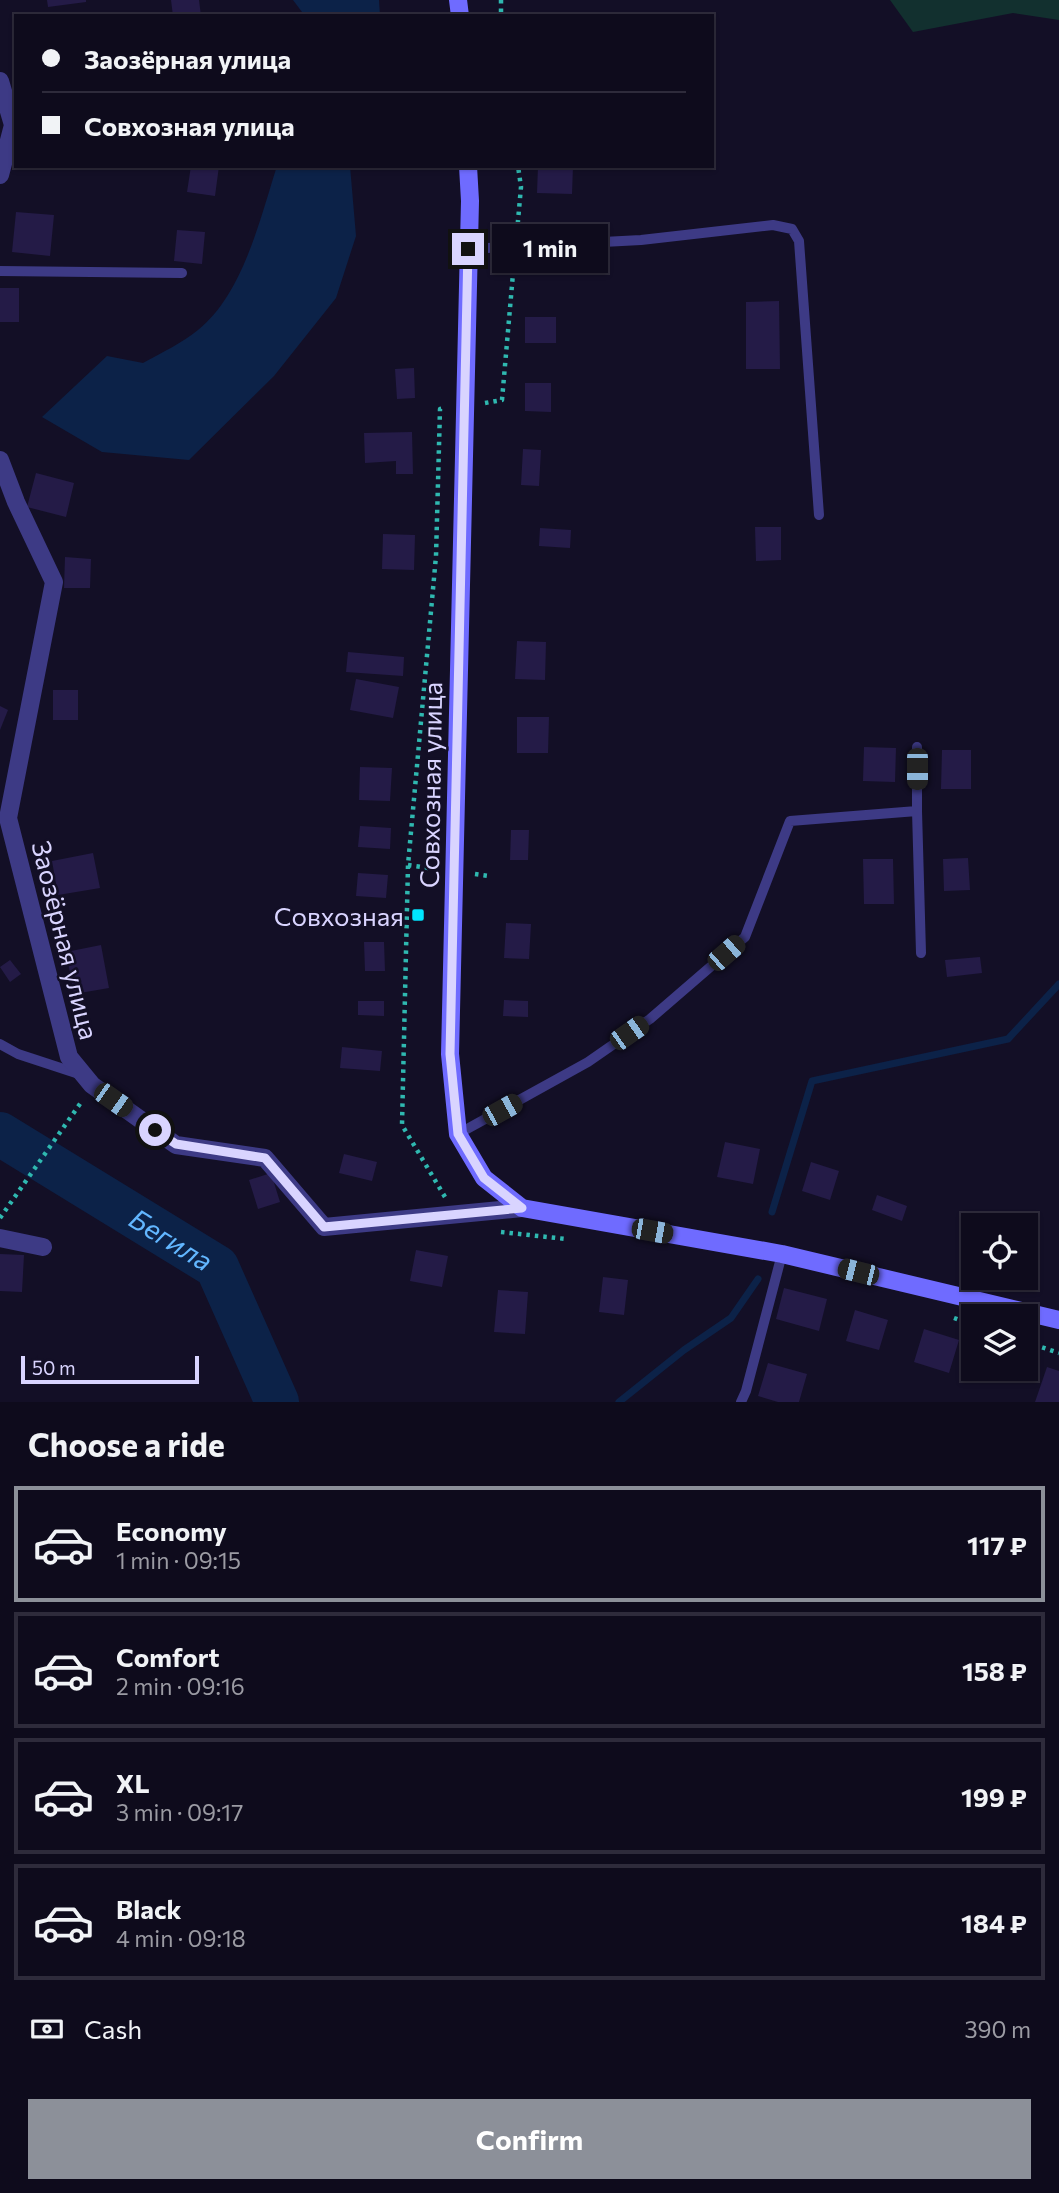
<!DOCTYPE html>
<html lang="en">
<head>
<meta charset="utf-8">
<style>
  body { margin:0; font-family:Commissioner,sans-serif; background:#1c1929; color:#f1f3f6; height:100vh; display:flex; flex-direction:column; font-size:26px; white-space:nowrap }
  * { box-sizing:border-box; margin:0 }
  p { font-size:23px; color:#9b9ba3 }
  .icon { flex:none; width:38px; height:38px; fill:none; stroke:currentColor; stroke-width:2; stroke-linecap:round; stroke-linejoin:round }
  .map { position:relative; height:1402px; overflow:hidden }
  .sheet { display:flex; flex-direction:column; background:#0e0b1c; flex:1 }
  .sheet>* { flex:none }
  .hud { position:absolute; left:14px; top:14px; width:700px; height:154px; border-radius:0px; box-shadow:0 2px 5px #0004,0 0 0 2px #2e2b3b; display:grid; align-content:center; height:154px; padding:0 28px; background:#0e0b1c }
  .fabs { position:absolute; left:961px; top:1213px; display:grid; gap:14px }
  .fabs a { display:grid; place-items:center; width:77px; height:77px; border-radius:0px; background:#0e0b1c; box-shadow:0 2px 5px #0004,0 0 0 2px #2e2b3b; font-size:35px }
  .scale { position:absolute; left:21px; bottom:18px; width:178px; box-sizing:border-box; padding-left:7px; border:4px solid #d9d4ff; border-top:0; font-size:19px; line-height:24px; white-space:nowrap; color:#d9d4ff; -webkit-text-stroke:5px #130f26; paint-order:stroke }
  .end { position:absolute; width:32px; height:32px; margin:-16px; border:9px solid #d9d4ff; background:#111; box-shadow:0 0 0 4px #111 }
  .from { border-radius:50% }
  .bubble { position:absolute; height:49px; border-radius:0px; background:#0e0b1c; box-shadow:0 2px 5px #0004,0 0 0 2px #2e2b3b; font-size:23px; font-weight:700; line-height:49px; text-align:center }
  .car { position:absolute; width:21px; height:42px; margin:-21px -10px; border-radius:9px; box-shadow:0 0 5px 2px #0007; background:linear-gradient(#222 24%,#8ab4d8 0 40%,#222 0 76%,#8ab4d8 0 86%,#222 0) }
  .hud b { display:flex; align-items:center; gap:24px; height:66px; font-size:26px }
  .hud b+b { border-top:2px solid #2e2b3b }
  .hud i { width:18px; height:18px; background:#f1f3f6 }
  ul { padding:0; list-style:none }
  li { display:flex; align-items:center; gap:21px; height:116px; margin:0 14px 10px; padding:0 14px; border:4px solid #2e2b3b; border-radius:0px }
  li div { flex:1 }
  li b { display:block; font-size:26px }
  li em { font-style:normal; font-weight:700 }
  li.selected { border-color:#8c9099 }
  li>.icon { width:63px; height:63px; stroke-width:1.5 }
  h2 { padding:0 28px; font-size:32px; line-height:84px }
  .pay { display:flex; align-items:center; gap:18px; height:77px; padding:0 28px; font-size:26px }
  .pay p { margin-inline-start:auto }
  .action { display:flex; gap:14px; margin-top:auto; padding:14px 28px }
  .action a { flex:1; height:80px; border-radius:0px; background:#8c9099; color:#fff; font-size:28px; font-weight:700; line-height:80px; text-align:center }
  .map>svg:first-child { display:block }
</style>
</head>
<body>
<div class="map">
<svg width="1059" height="1402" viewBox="0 0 1059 1402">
  <rect width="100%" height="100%" fill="#130f26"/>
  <path fill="#12302f" d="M890,0H1059V20L1013,13L913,32Z"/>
  <path fill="#0c2248" d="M293,0H379L380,16H305Z
    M277,166H350L356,236L336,298L274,376L189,460L102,452L42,417L107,356L143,363C161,353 182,343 198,330C243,294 260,219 277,166Z"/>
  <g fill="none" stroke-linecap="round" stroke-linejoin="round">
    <path stroke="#0c2248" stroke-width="7" d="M772,1212L812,1081L1008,1039L1059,984
      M619,1402L684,1350L731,1318L758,1279"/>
    <path stroke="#0c2248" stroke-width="44" id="s1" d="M0,1134L217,1267L277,1402"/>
  </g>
  <path fill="#241b47" d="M47,0H86V2L48,7Z
    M171,0H199L201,16H173Z
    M191,166H219L215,196L187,192Z
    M538,166H573L572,194L537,193Z
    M16,212L54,215L50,256L12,252Z
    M177,230L205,232L202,264L174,261Z
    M0,288H19V322H0Z
    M779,301L780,369H746V302Z
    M525,317H556V343H525Z
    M414,368L415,398L397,399L395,369Z
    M525,383H551V412L525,411Z
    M412,432L413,474H396V461L365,463L364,433Z
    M523,449L541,450L539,486L521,485Z
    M36,473L74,483L66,517L27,507Z
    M755,527H781V560L756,561Z
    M540,528L571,530L570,548L539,546Z
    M383,534L415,535L414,570L382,569Z
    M65,557L91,559L90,588H64Z
    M517,641L546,642L545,680L515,679Z
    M348,652L404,657L403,676L346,672Z
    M356,679L399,687L393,718L350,710Z
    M53,690H78V720H53Z
    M0,706L8,710L0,730Z
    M517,717H549L548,753H517Z
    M864,747L896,748L895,782L863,781Z
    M942,750H971V789H941Z
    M360,767L392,768L390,801L359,800Z
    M360,826L391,828L390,849L358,847Z
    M511,830H529L528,860H510Z
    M93,853L100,888L58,895L52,861Z
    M968,858L970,890L944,891L943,859Z
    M863,859H893L894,904H864Z
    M358,873L388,875L386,898L356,896Z
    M506,923L531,924L529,959L504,958Z
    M364,942H384L385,971H365Z
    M101,945L109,988L74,994L66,952Z
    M980,957L982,973L947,977L945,960Z
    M10,960L21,974L10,982L0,967Z
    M504,1000L528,1001V1017L503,1016Z
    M358,1001H384V1016L358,1015Z
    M342,1047L382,1051L380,1071L340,1068Z
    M725,1142L760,1149L753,1184L717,1177Z
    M344,1154L377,1162L372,1181L339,1173Z
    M811,1162L839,1171L830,1200L802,1191Z
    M271,1173L280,1202L258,1209L249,1180Z
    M877,1195L907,1206L902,1221L872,1210Z
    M977,1217L1003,1224V1225H975Z
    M416,1250L448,1256L442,1287L410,1281Z
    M0,1254L24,1255L22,1292L0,1291Z
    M603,1277L628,1280L624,1315L599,1312Z
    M784,1288L827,1299L819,1331L776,1319Z
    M498,1290L528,1292L525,1334L494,1332Z
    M855,1310L888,1320L879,1350L846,1341Z
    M924,1329L959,1340L949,1373L914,1362Z
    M768,1363L807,1374L799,1402H778L758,1396Z
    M1047,1367L1059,1371V1402H1035Z
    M984,1368H1021L1018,1379Z"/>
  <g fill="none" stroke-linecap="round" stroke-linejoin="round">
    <path stroke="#2fb8b0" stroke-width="4.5" stroke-dasharray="3.5 5" stroke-linecap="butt" d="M501,0V16
      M517,232L521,187L518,166
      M485,403L502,400L514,262
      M408,865L435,869
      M475,874L489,876
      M445,1197L402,1125L408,865L436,556L440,409L445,408
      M0,1218L82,1101
      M501,1232L566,1239
      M954,1318L973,1325
      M1026,1342L1059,1353"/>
    <path stroke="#3d3a85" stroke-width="10" d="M469,249L641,240L773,225L792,229L799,241L819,515
      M0,271L182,273
      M917,747V811L921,953
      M0,1044L18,1054L82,1075
      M458,1134L588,1062L650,1019L745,937L790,821L917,811
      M741,1402L746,1391L782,1254"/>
    <path stroke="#3d3a85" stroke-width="18" d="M0,81L13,125L0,175
      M0,460L16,502L54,582L8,818L69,1057L92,1085L176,1145L265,1158L324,1227L522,1208
      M0,1238L43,1247"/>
    <path stroke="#6f6bff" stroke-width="18" d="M458,0L460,16
      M468,166L470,201L450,1054L458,1134L484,1178L522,1208L782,1254L1059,1320"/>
  </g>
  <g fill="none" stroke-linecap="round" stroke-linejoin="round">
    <path stroke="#d9d4ff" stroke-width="9" d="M155,1130L176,1144L265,1158L324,1227L522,1208L484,1178L458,1134L450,1054L468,249"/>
  </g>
  <rect fill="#00e5ff" stroke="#130f26" stroke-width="2.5" x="411" y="908" width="14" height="14" rx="3.5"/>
  <g text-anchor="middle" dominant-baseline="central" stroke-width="5" stroke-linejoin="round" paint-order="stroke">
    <g font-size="26" fill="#d9d4ff" stroke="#130f26">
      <text transform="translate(430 785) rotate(-89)">Совхозная улица</text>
      <text transform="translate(66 940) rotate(76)">Заозёрная улица</text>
    </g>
    <g font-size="26" fill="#d9d4ff" stroke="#130f26" text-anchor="end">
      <text x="404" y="915">Совхозная</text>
    </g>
    <g font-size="28" font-style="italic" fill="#62b6ff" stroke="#130f26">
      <text stroke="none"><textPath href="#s1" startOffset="201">Бегила</textPath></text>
    </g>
  </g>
</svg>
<div class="fabs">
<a><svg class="icon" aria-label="locate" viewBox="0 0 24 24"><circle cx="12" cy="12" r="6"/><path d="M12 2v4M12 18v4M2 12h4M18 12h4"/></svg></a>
<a><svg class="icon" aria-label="layers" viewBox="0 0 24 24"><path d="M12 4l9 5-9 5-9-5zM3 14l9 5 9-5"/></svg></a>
</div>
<div class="scale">50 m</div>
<i class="end from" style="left:155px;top:1130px"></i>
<i class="end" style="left:468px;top:249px"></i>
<div class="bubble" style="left:492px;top:224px;width:116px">1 min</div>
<i class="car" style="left:917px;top:769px;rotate:180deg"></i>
<i class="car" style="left:726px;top:953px;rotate:49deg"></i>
<i class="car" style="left:629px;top:1033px;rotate:55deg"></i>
<i class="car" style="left:113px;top:1100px;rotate:125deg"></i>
<i class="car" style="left:502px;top:1110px;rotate:61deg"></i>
<i class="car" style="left:652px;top:1231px;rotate:100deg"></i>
<i class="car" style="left:858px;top:1272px;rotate:284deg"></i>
<div class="hud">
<b><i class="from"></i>Заозёрная улица</b>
<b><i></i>Совхозная улица</b>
</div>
</div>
<section class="sheet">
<h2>Choose a ride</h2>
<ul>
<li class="selected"><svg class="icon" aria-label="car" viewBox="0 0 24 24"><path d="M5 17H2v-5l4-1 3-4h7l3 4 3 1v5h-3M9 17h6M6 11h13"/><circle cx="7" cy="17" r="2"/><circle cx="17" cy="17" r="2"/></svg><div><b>Economy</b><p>1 min · 09:15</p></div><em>117 ₽</em></li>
<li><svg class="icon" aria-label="car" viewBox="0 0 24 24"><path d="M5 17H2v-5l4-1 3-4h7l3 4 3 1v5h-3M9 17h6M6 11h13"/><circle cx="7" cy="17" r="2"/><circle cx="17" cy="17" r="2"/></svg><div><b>Comfort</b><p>2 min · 09:16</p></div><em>158 ₽</em></li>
<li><svg class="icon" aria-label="car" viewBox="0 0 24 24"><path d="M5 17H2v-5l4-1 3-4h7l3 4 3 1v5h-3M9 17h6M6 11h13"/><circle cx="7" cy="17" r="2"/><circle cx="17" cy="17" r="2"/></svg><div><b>XL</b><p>3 min · 09:17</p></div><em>199 ₽</em></li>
<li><svg class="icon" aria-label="car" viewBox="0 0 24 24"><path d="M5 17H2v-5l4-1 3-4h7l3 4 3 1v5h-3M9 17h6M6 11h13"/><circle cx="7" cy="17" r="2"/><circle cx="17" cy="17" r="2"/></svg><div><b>Black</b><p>4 min · 09:18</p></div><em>184 ₽</em></li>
</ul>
<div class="pay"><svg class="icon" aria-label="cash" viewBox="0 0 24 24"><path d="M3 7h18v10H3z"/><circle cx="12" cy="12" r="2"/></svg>Cash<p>390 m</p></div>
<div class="action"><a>Confirm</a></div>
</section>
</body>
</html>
